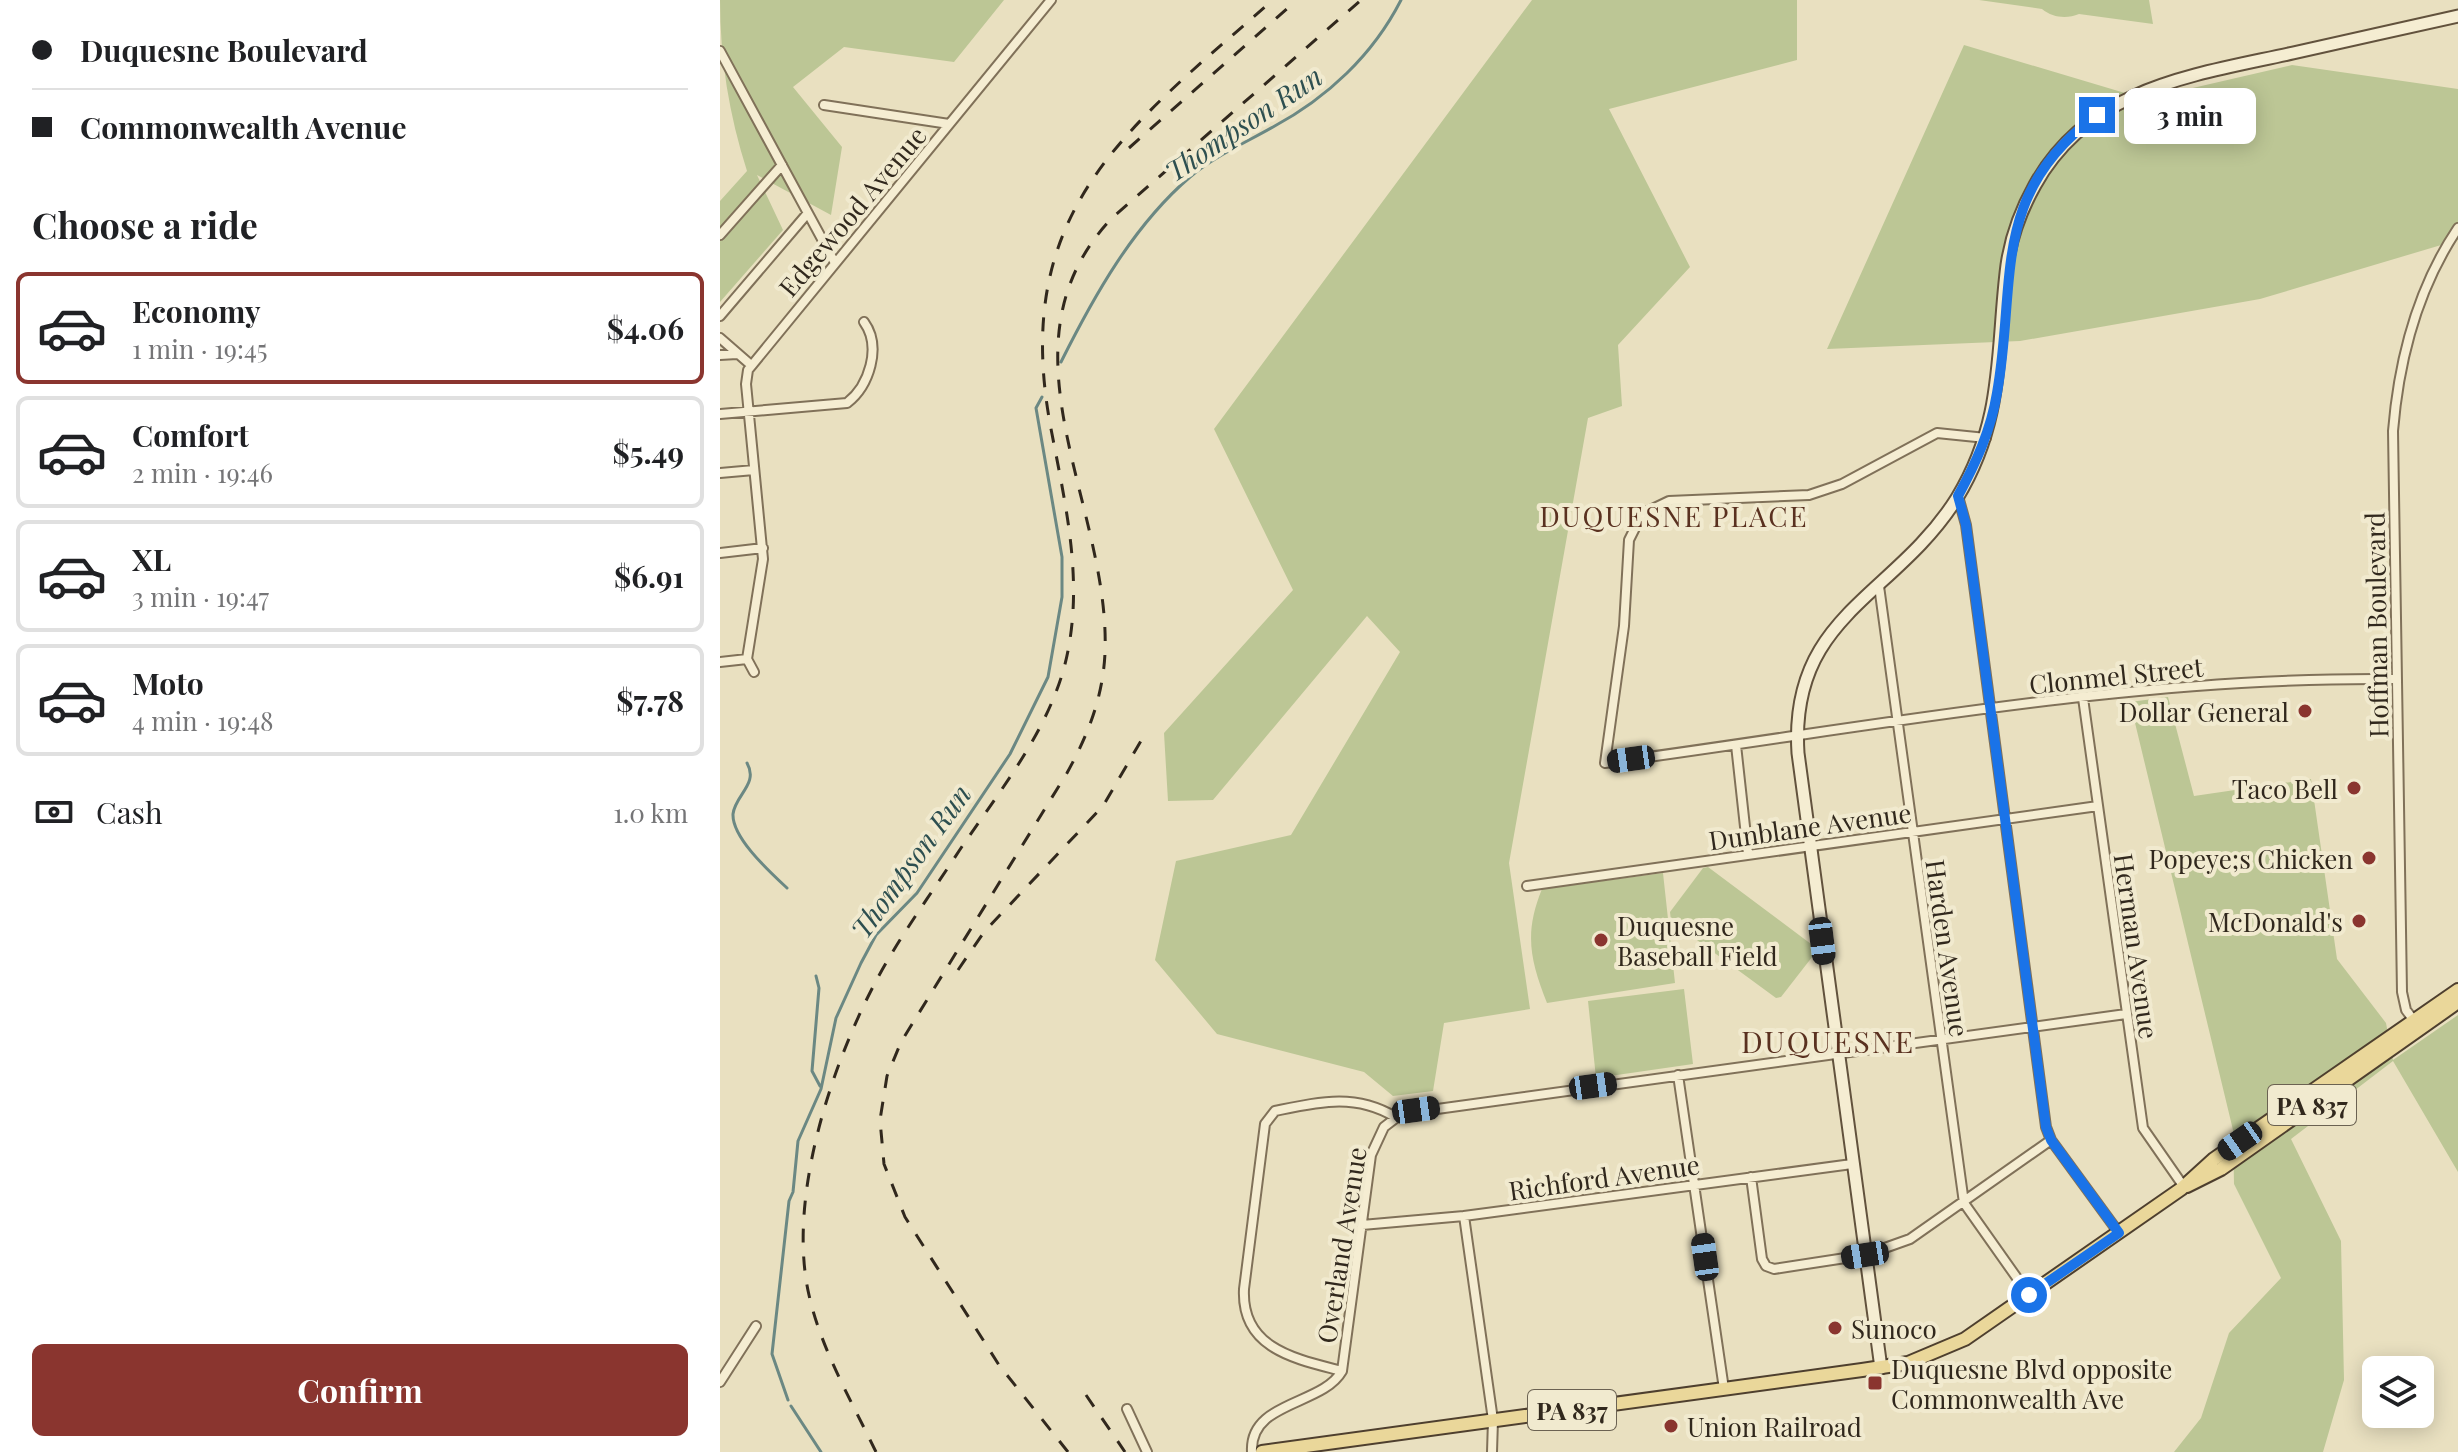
<!DOCTYPE html>
<html lang="en">
<head>
<meta charset="utf-8">
<style>
  body { margin:0; font-family:"Playfair Display",serif; background:#f2f2f2; color:#202124; height:100vh; display:flex; flex-direction:column; font-size:30px; white-space:nowrap }
  * { box-sizing:border-box; margin:0 }
  p { font-size:26px; color:#757577 }
  .icon { flex:none; width:44px; height:44px; fill:none; stroke:currentColor; stroke-width:2; stroke-linecap:round; stroke-linejoin:round }
  .map { position:relative; flex:1; overflow:hidden }
  .drawer { display:flex; flex-direction:column; background:#fff; width:720px }
  .drawer>* { flex:none }
  .banner { display:grid; align-content:center; height:176px; padding:0 32px; background:#fff }
  .tools { position:absolute; left:1642px; top:1356px; display:grid; gap:16px }
  .tools a { display:grid; place-items:center; width:72px; height:72px; border-radius:12px; background:#fff; box-shadow:0 4px 20px #0003; font-size:40px }
  .end { position:absolute; width:36px; height:36px; margin:-18px; border:10px solid #1a73e8; background:#fff; box-shadow:0 0 0 4px #fff }
  .from { border-radius:50% }
  .bubble { position:absolute; height:56px; border-radius:12px; background:#fff; box-shadow:0 4px 20px #0003; font-size:26px; font-weight:700; line-height:56px; text-align:center }
  .car { position:absolute; width:24px; height:48px; margin:-24px -12px; border-radius:10px; box-shadow:0 0 6px 2px #0007; background:linear-gradient(#222 24%,#8ab4d8 0 40%,#222 0 76%,#8ab4d8 0 86%,#222 0) }
  .banner b { display:flex; align-items:center; gap:28px; height:76px; font-size:30px }
  .banner b+b { border-top:2px solid #e0e0e0 }
  .banner i { width:20px; height:20px; background:#202124 }
  ul { padding:0; list-style:none }
  li { display:flex; align-items:center; gap:24px; height:112px; margin:0 16px 12px; padding:0 16px; border:4px solid #e0e0e0; border-radius:12px }
  li div { flex:1 }
  li b { display:block; font-size:30px }
  li em { font-style:normal; font-weight:700 }
  li.selected { border-color:#8a352f }
  li>.icon { width:72px; height:72px; stroke-width:1.5 }
  h2 { padding:0 32px; font-size:36px; line-height:96px }
  .pay { display:flex; align-items:center; gap:20px; height:88px; padding:0 32px; font-size:30px }
  .pay p { margin-inline-start:auto }
  .button { display:flex; gap:16px; margin-top:auto; padding:16px 32px }
  .button a { flex:1; height:92px; border-radius:12px; background:#8a352f; color:#fff; font-size:32px; font-weight:700; line-height:92px; text-align:center }
  main { display:flex; flex:1; min-height:0 }
  .map>svg:first-child { display:block }
</style>
</head>
<body>
<main>
<section class="drawer">
<div class="banner">
<b><i class="from"></i>Duquesne Boulevard</b>
<b><i></i>Commonwealth Avenue</b>
</div>
<h2>Choose a ride</h2>
<ul>
<li class="selected"><svg class="icon" aria-label="car" viewBox="0 0 24 24"><path d="M5 17H2v-5l4-1 3-4h7l3 4 3 1v5h-3M9 17h6M6 11h13"/><circle cx="7" cy="17" r="2"/><circle cx="17" cy="17" r="2"/></svg><div><b>Economy</b><p>1 min · 19:45</p></div><em>$4.06</em></li>
<li><svg class="icon" aria-label="car" viewBox="0 0 24 24"><path d="M5 17H2v-5l4-1 3-4h7l3 4 3 1v5h-3M9 17h6M6 11h13"/><circle cx="7" cy="17" r="2"/><circle cx="17" cy="17" r="2"/></svg><div><b>Comfort</b><p>2 min · 19:46</p></div><em>$5.49</em></li>
<li><svg class="icon" aria-label="car" viewBox="0 0 24 24"><path d="M5 17H2v-5l4-1 3-4h7l3 4 3 1v5h-3M9 17h6M6 11h13"/><circle cx="7" cy="17" r="2"/><circle cx="17" cy="17" r="2"/></svg><div><b>XL</b><p>3 min · 19:47</p></div><em>$6.91</em></li>
<li><svg class="icon" aria-label="car" viewBox="0 0 24 24"><path d="M5 17H2v-5l4-1 3-4h7l3 4 3 1v5h-3M9 17h6M6 11h13"/><circle cx="7" cy="17" r="2"/><circle cx="17" cy="17" r="2"/></svg><div><b>Moto</b><p>4 min · 19:48</p></div><em>$7.78</em></li>
</ul>
<div class="pay"><svg class="icon" aria-label="cash" viewBox="0 0 24 24"><path d="M3 7h18v10H3z"/><circle cx="12" cy="12" r="2"/></svg>Cash<p>1.0 km</p></div>
<div class="button"><a>Confirm</a></div>
</section>
<div class="map">
<svg width="1738" height="1452" viewBox="0 0 1738 1452">
  <rect width="100%" height="100%" fill="#e9e0c0"/>
  <path fill="#bcc695" d="M0,0H284L234,62L124,47L73,87L122,147L111,215L37,175L63,230L0,302V201L27,171C9,115 0,59 0,0Z
    M812,0H1077V60L889,109L970,267L898,345L902,406L868,418L789,863L810,1009L724,1023L713,1091L673,1096L644,1072L497,1034L435,960L456,861L571,835L680,652L647,616L493,800L448,801L444,733L573,590L494,429Z
    M1259,0H1429L1433,24L1359,14C1347,19 1333,18 1322,9Z
    M1244,45L1425,99L1572,65L1738,89V240L1540,299L1300,341L1107,349Z
    M1448,697L1474,796L1591,779L1617,959L1666,1023L1673,1060L1738,1015V1172L1673,1061L1571,1139L1621,1241L1624,1380L1603,1452H1454L1481,1418L1509,1333L1561,1278L1514,1184L1513,1130L1410,702Z
    M988,867L1095,947L1096,952L1061,997L1056,998L951,921L950,912L983,868Z
    M943,873L955,983L827,1003C810,960 804,933 822,889Z
    M964,989L973,1064L876,1078L868,1001Z"/>
  <g fill="none" stroke-linecap="round" stroke-linejoin="round">
    <path stroke="#6b8883" stroke-width="3" d="M341,362C374,296 413,226 470,177C495,156 525,143 553,127C607,98 653,55 681,0
      M27,763C39,784 15,795 13,814C12,838 50,872 67,888
      M96,976L99,988L92,1071L100,1086
      M68,1400L52,1354L69,1201L73,1192L78,1141L101,1089L116,1018L141,963L156,935L197,893L290,754L328,677L342,597V557L316,408L322,397
      M71,1406L101,1452"/>
    <g stroke="#807159" stroke-width="12">
      <path id="street" d="M0,51L115,263
        M104,105L229,124
        M0,235L62,165
        M0,316L87,214
        M0,338L31,365
        M0,355L17,354
        M0,414L127,403C149,386 162,347 144,322
        M1266,438L1217,433L1122,484L1089,495L949,501L922,514L909,540L904,626L885,763C1147,728 1411,676 1676,679
        M0,473L34,470
        M1238,496L1246,525L1326,1127L1331,1140L1399,1233
        M0,553L43,548
        M1159,586L1244,1203L1309,1295
        M0,662L27,659
        M34,672L27,659L43,559L26,384L28,370L331,0
        M1363,698L1423,1128L1464,1187
        M1016,745L1028,854
        M807,886L1378,806
        M1695,1022L1686,1010L1682,992L1673,431C1679,358 1697,289 1738,228
        M958,1075L1004,1389
        M1031,1177L1042,1259L1046,1266L1054,1269L1145,1255L1190,1239L1331,1140
        M744,1216L773,1420L772,1452
        M642,1225L744,1216L1132,1164
        M622,1371C576,1359 521,1349 524,1289L545,1124L555,1111C599,1102 635,1093 675,1117
        M0,1382L36,1326
        M407,1409L427,1452
        M532,1452C529,1401 602,1406 622,1371L651,1155L664,1127L681,1114L1406,1014"/>
    </g>
    <g stroke="#62523d" stroke-width="15">
      <path id="secondary" d="M1161,1368L1078,753C1069,615 1174,598 1237,498C1285,419 1276,351 1287,265C1291,237 1301,210 1315,185C1369,87 1474,75 1573,53C1628,41 1683,28 1738,16"/>
    </g>
    <g stroke="#4e3f2e" stroke-width="16">
      <path id="primary" d="M1467,1186L1501,1169L1738,1002
        M542,1452L1142,1370L1188,1363L1245,1339L1461,1189L1494,1159L1738,990"/>
    </g>
    <use href="#street" stroke="#f5edd2" stroke-width="8"/>
    <use href="#secondary" stroke="#f5edd2" stroke-width="11"/>
    <use href="#primary" stroke="#ead79a" stroke-width="12"/>
    <path stroke="#31281d" stroke-width="3" stroke-dasharray="14 14" stroke-linecap="butt" d="M409,148L577,0
      M238,970L264,932L383,806L425,734
      M366,1395L405,1452
      M156,1452C132,1402 101,1349 89,1295C67,1199 111,1066 156,981C180,936 211,894 239,851C278,793 325,736 344,668C365,589 347,512 332,434C288,214 403,131 553,0
      M348,1452L279,1365L185,1217L164,1164L160,1120L167,1076L181,1042L347,773C368,735 383,697 385,653C391,505 271,346 392,218L641,0"/>
  </g>
  <g fill="none" stroke-linecap="round" stroke-linejoin="round">
    <path stroke="#1a73e8" stroke-width="10" d="M1309,1295L1399,1233L1331,1140L1326,1127L1246,525L1238,496C1256,463 1271,430 1277,393C1297,282 1269,194 1377,115"/>
  </g>
  <g fill="#8a352f" stroke="#f1eacf" stroke-width="3">
    <circle cx="1585" cy="711" r="8"/>
    <circle cx="1634" cy="788" r="8"/>
    <circle cx="1649" cy="858" r="8"/>
    <circle cx="1639" cy="921" r="8"/>
    <circle cx="881" cy="940" r="8"/>
    <circle cx="1115" cy="1328" r="8"/>
    <rect x="1147" y="1375" width="16" height="16" rx="4"/>
    <circle cx="951" cy="1426" r="8"/>
  </g>
  <g text-anchor="middle" dominant-baseline="central" stroke-width="8" stroke-linejoin="round" paint-order="stroke">
    <g fill="#f1eacf" stroke="#6b6252" stroke-width="2">
      <rect x="1548" y="1085" width="88" height="40" rx="6"/>
      <rect x="808" y="1390" width="88" height="40" rx="6"/>
    </g>
    <g font-size="24" font-weight="bold" fill="#31281d">
      <text x="1592" y="1105">PA 837</text>
      <text x="852" y="1410">PA 837</text>
    </g>
    <g font-size="26" fill="#31281d" stroke="#f1eacf">
      <text transform="translate(132 211) rotate(-50)">Edgewood Avenue</text>
      <text transform="translate(1656 625) rotate(-91)">Hoffman Boulevard</text>
      <text transform="translate(1396 675) rotate(-6)">Clonmel Street</text>
      <text transform="translate(1090 826) rotate(-8)">Dunblane Avenue</text>
      <text transform="translate(1417 946) rotate(82)">Herman Avenue</text>
      <text transform="translate(1228 948) rotate(82)">Harden Avenue</text>
      <text transform="translate(884 1177) rotate(-8)">Richford Avenue</text>
      <text transform="translate(621 1245) rotate(-81)">Overland Avenue</text>
    </g>
    <g font-size="26" fill="#31281d" stroke="#f1eacf" text-anchor="end">
      <text x="1569" y="711">Dollar General</text>
      <text x="1618" y="788">Taco Bell</text>
      <text x="1633" y="858">Popeye;s Chicken</text>
      <text x="1623" y="921">McDonald's</text>
      <text x="897" y="925" text-anchor="start">Duquesne<tspan x="897" dy="30">Baseball Field</tspan></text>
      <text x="1131" y="1328" text-anchor="start">Sunoco</text>
      <text x="1171" y="1368" text-anchor="start">Duquesne Blvd opposite<tspan x="1171" dy="30">Commonwealth Ave</tspan></text>
      <text x="967" y="1426" text-anchor="start">Union Railroad</text>
    </g>
    <g font-size="28" font-style="italic" fill="#2d4f50" stroke="#f1eacf">
      <text transform="translate(523 123) rotate(-34)">Thompson Run</text>
      <text transform="translate(190 861) rotate(-54)">Thompson Run</text>
    </g>
    <g font-size="28" letter-spacing="2" fill="#5a3120" stroke="#f1eacf">
      <text x="954" y="515">DUQUESNE PLACE</text>
    </g>
    <g font-size="30" letter-spacing="2" fill="#5a3120" stroke="#f1eacf">
      <text x="1108" y="1041">DUQUESNE</text>
    </g>
  </g>
</svg>
<div class="tools">
<a><svg class="icon" aria-label="layers" viewBox="0 0 24 24"><path d="M12 4l9 5-9 5-9-5zM3 14l9 5 9-5"/></svg></a>
</div>
<i class="end from" style="left:1309px;top:1295px"></i>
<i class="end" style="left:1377px;top:115px"></i>
<div class="bubble" style="left:1404px;top:88px;width:132px">3 min</div>
<i class="car" style="left:911px;top:759px;rotate:262deg"></i>
<i class="car" style="left:1102px;top:941px;rotate:173deg"></i>
<i class="car" style="left:873px;top:1086px;rotate:82deg"></i>
<i class="car" style="left:696px;top:1110px;rotate:82deg"></i>
<i class="car" style="left:1520px;top:1141px;rotate:235deg"></i>
<i class="car" style="left:1145px;top:1255px;rotate:261deg"></i>
<i class="car" style="left:985px;top:1257px;rotate:352deg"></i>
</div>
</main>
</body>
</html>
